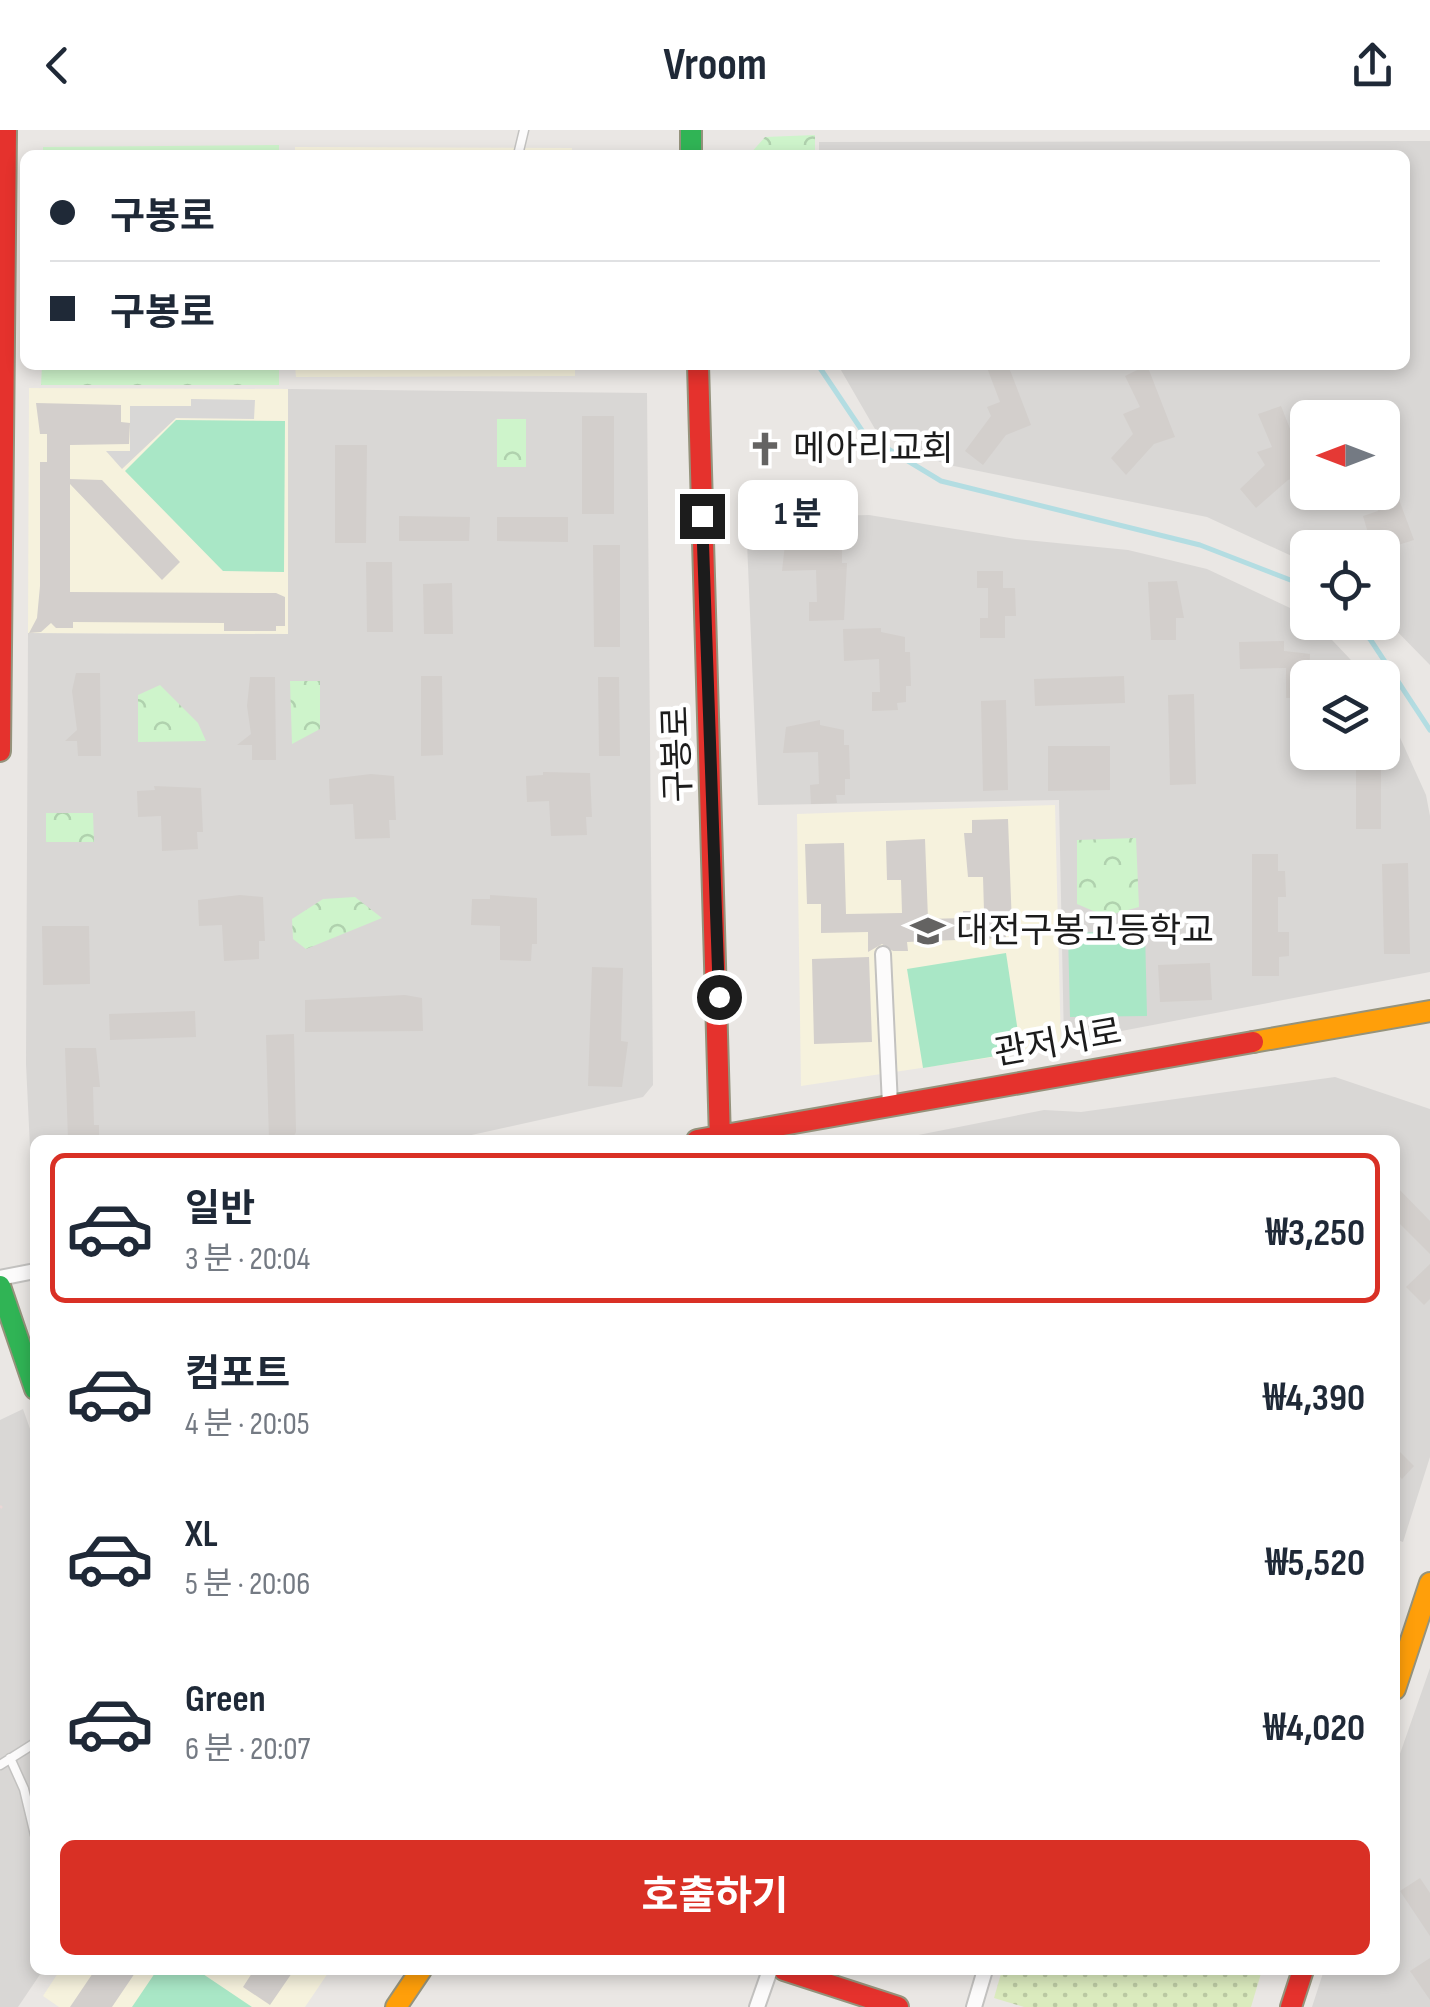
<!DOCTYPE html>
<html lang="ko">
<head>
<meta charset="utf-8">
<style>
  body { margin:0; font-family:"Sofia Sans Condensed","Noto Sans KR",sans-serif; background:#f6f6f7; color:#1f2937; height:100vh; display:flex; flex-direction:column; font-size:38px; white-space:nowrap }
  * { box-sizing:border-box; margin:0 }
  p { font-size:32px; color:#747a83 }
  .icon { flex:none; width:55px; height:55px; fill:none; stroke:currentColor; stroke-width:2; stroke-linecap:round; stroke-linejoin:round }
  .map { position:relative; flex:1; overflow:hidden }
  .sheet { position:absolute; left:30px; top:1005px; width:1370px; height:840px; display:flex; flex-direction:column; background:#fff; border-radius:15px; box-shadow:0 5px 15px #0003 }
  .sheet>* { flex:none }
  .guide { position:absolute; left:20px; top:20px; width:1390px; height:220px; border-radius:15px; box-shadow:0 5px 15px #0003; display:grid; align-content:center; height:220px; padding:0 30px; background:#fff }
  .needle { width:65px; rotate:270deg }
  .buttons { position:absolute; left:1290px; top:270px; display:grid; gap:20px }
  .buttons a { display:grid; place-items:center; width:110px; height:110px; border-radius:15px; background:#fff; box-shadow:0 5px 15px #0003; font-size:50px }
  .end { position:absolute; width:45px; height:45px; margin:-22px; border:12px solid #1c1c1c; background:#fff; box-shadow:0 0 0 5px #fff }
  .from { border-radius:50% }
  .bubble { position:absolute; height:70px; border-radius:15px; background:#fff; box-shadow:0 5px 15px #0003; font-size:32px; font-weight:700; line-height:70px; text-align:center }
  .guide b { display:flex; align-items:center; gap:35px; height:95px; font-size:38px }
  .guide b+b { border-top:2px solid #e0e1e3 }
  .guide i { width:25px; height:25px; background:#1f2937 }
  ul { padding:18px 0 0; list-style:none }
  li { display:flex; align-items:center; gap:30px; height:150px; margin:0 20px 15px; padding:0 10px; border:5px solid transparent; border-radius:15px }
  li div { flex:1 }
  li b { display:block; font-size:38px }
  li em { font-style:normal; font-weight:700 }
  li.active { border-color:#d93025 }
  li>.icon { width:90px; height:90px; stroke-width:1.5 }
  .primary-button { display:flex; gap:20px; margin-top:auto; padding:20px 30px }
  .primary-button a { flex:1; height:115px; border-radius:15px; background:#d93025; color:#fff; font-size:40px; font-weight:700; line-height:115px; text-align:center }
  header { display:flex; justify-content:space-between; align-items:center; height:130px; padding:0 30px; background:#fff; font-size:45px; font-weight:700 }
  .map>svg:first-child { display:block }
</style>
</head>
<body>
<header><svg class="icon" aria-label="back" viewBox="0 0 24 24"><path d="M15 5l-7 7 7 7"/></svg>Vroom<svg class="icon" aria-label="share" viewBox="0 0 24 24"><path d="M12 15V3M7 8l5-5 5 5M5 13v7h14v-7"/></svg></header>
<div class="map">
<svg width="1430" height="1877" viewBox="0 0 1430 1877">
  <defs>
    <pattern id="grass-dots" width="8" height="8" patternUnits="userSpaceOnUse" patternTransform="scale(2.5)"><rect width="8" height="8" fill="#dbebbe"/><path d="M2 2h.1M6 6h.1" fill="none" stroke="#bbc9a3" stroke-width="1.8" stroke-linecap="round"/></pattern>
    <pattern id="park-crowns" width="20" height="18" patternUnits="userSpaceOnUse" patternTransform="scale(2.5)"><rect width="20" height="18" fill="#cef4cb"/><path d="M2 6a3 3 0 1 1 6 0M12 15a3 3 0 1 1 6 0" fill="none" stroke="#b0d1ae"/></pattern>
  </defs>
  <rect width="100%" height="100%" fill="#eae7e4"/>
  <path fill="#d9d7d5" fill-rule="evenodd" d="M1430,11V535L1383,487L1382,418H1308L1307,433L1207,387L944,334L875,299L838,235H1405V25H819V12ZM1308,288H1382V362H1308Z
    M288,259L647,263L653,955L643,967L449,1010H35L34,1102L26,934L28,503L288,504Z
    M869,385L1016,409L1128,420L1207,439L1307,486L1308,492L1316,493L1367,547L1308,548V622H1382L1383,570L1426,665L1430,686V842L1064,912L1059,670L758,675L746,388Z
    M1335,947L1430,979V1327L1403,1412L1395,1409V1010H893L1044,980L1081,982Z
    M23,1279L35,1313V1840H43L18,1877H0V1290Z
    M1430,1538V1877H1312L1324,1840H1395V1638Z"/>
  <path fill="#f6f2dd" d="M295,17L572,18V25H295Z
    M295,235H575V246L296,247Z
    M29,258L288,259V504L28,503Z
    M1055,675L1061,917L801,956L797,684Z
    M60,1840H330L305,1877H59L43,1866Z"/>
  <path fill="#d8d7d6" d="M191,269L255,270L254,289L176,288L122,339L106,321H130V276H191Z"/>
  <path fill="url(#grass-dots)" d="M1002,1840H1262L1251,1877H1024L994,1868Z"/>
  <path fill="url(#park-crowns)" d="M815,5V25H749L765,7Z
    M279,15V25H43V17Z
    M42,235H279V255H41Z
    M497,289H526V337H497Z
    M290,551H320V599L292,614Z
    M160,555L198,593L206,611L138,612V565Z
    M46,683H93L94,712H46Z
    M1136,708L1139,777L1105,786L1077,774V710Z
    M355,767L382,788L306,819L293,809L292,789L323,769Z"/>
  <path fill="#a9e7c6" d="M176,290L285,291L284,442L223,441L125,341Z
    M1145,801L1147,886L1070,887L1068,803Z
    M1006,823L1021,922L923,938L907,839Z
    M157,1840H197L252,1877H132Z"/>
  <g fill="none" stroke-linecap="round" stroke-linejoin="round">
    <path stroke="#b3dde2" stroke-width="5" d="M818,235L865,305L941,351L1200,415L1293,451L1308,462
      M1349,492L1370,509L1430,600"/>
  </g>
  <path fill="#d3cfcc" d="M986,235H1008L1031,295L1006,305L983,335L965,321L991,286L987,277L1000,272Z
    M1147,235L1175,307L1154,314L1126,345L1111,328L1133,304L1123,284L1140,277L1125,246Z
    M36,273L121,275V292L130,293L129,314L70,315V349L102,350L180,432L162,450L70,354V462L276,463L285,467V496H276V501H224V493L73,492V498H56L51,493L41,502L29,503L37,488L40,456V332H47V304H40Z
    M1281,276L1308,344L1288,350L1256,378L1240,359L1265,335L1257,322L1272,317L1258,284Z
    M582,286H614V384H582Z
    M335,315H367L366,413H335Z
    M1384,329L1414,410L1382,420L1334,418L1368,403L1363,386L1378,381L1371,362H1382Z
    M399,386L470,387L469,411H399Z
    M497,387H568V412L497,411Z
    M818,408V413L830,412L831,418L842,417V433H847L844,490L809,491V472H817L816,440L782,441L785,414Z
    M593,415H620V517H594Z
    M366,432H392L393,502H367Z
    M977,441H1003V458H1015L1016,486H1005V508H980V488H988V458H977Z
    M1177,451L1184,488H1176V510H1151L1148,452Z
    M452,453L453,504H424L423,454Z
    M881,498V502L905,507V522H910L911,556H906V572L897,573L898,580L872,581V562H880L879,529L844,531L843,499Z
    M1284,511V521L1310,524L1308,568H1286V538L1240,539L1239,512Z
    M76,543H100L101,626H78L77,611H65L77,600L72,561Z
    M421,546H442L443,625L421,626Z
    M1124,546L1125,573L1035,576L1034,549Z
    M250,547H275L276,630H252V615H237L251,604L247,576Z
    M598,547H619L620,626H599Z
    M1194,564L1196,654L1170,655L1168,565Z
    M1006,570L1008,660L983,661L981,571Z
    M820,590V595L844,600V615H849L850,649H845V665H836L837,673L811,674L810,655L819,654L818,622L783,623L786,597Z
    M1048,616H1110V660L1048,661Z
    M1356,622H1381V699H1356Z
    M543,642L590,643L592,687H586L587,705L551,706L549,671L527,672L526,646L543,645Z
    M371,644L394,646L396,690H389L390,708L355,709L353,674L330,675L329,649Z
    M154,656L201,658L203,702H197L198,719L162,721L161,686L138,687L137,661L155,660Z
    M1008,689L1012,796H1006V808L907,812L908,821H893L882,814L868,822V802L821,803V774H807L805,714L844,713L846,784L902,783L901,750H887L886,711L925,709L928,789L963,788V781H984L983,747H968L964,703H972V690Z
    M1252,724H1278V741H1285L1286,767H1278V802H1289V826L1279,827V846H1252Z
    M1408,733L1410,824H1384L1382,734Z
    M240,765L263,767L265,811H259V829L224,831L222,795L199,796L198,770Z
    M490,765L537,768V814H532L531,831L500,830V796L471,795L472,769H490Z
    M42,796H89L90,854L43,855Z
    M869,827L872,912L814,914L812,829Z
    M1210,833L1212,870L1160,872L1158,835Z
    M592,837L623,838L621,911L628,912L622,957L588,956Z
    M405,865L422,868L423,901L305,902V870Z
    M195,881L196,907L110,910L109,884Z
    M294,904L296,1002L292,1010H269L266,905Z
    M65,918H96L100,957H93L94,995H99V1010H68Z
    M1395,1055L1430,1091V1124L1395,1089Z
    M1430,1134V1169L1424,1175L1406,1157Z
    M1395,1317L1414,1336L1402,1349L1395,1342Z
    M1420,1748L1430,1763V1806L1400,1761Z
    M1430,1828V1870L1410,1841Z
    M95,1840H137L112,1877H70Z
    M254,1840H294L270,1875L243,1857Z"/>
  <g fill="none" stroke-linecap="round" stroke-linejoin="round">
    <g stroke="#c3c2c0" stroke-width="11">
      <path id="lane" d="M518,25L524,0
        M10,1628L24,1659L35,1705
        M0,1635L35,1613"/>
    </g>
    <g stroke="#c3c2c0" stroke-width="18">
      <path id="street" d="M883,824L890,975
        M0,1148L35,1141
        M757,1877L770,1840
        M974,1877L985,1840"/>
    </g>
    <g stroke="#95937c" stroke-width="24">
      <path id="fast" d="M691,0V25
        M0,1156L35,1259"/>
    </g>
    <g stroke="#95937c" stroke-width="24">
      <path id="slow" d="M1253,912L1430,881
        M1395,1559L1430,1453
        M396,1877L421,1840"/>
    </g>
    <g stroke="#95937c" stroke-width="24">
      <path id="jam" d="M698,235L720,1010
        M0,621L6,0
        M697,1010L1253,912
        M784,1840L898,1877
        M1291,1877L1303,1840"/>
    </g>
    <path stroke="#ead7d6" stroke-width="2.5" stroke-dasharray="5 5" stroke-linecap="butt" d="M0,1376L2,1378"/>
    <use href="#lane" stroke="#fcfbfb" stroke-width="8"/>
    <use href="#street" stroke="#fcfbfb" stroke-width="14"/>
    <use href="#fast" stroke="#30b455" stroke-width="20"/>
    <use href="#slow" stroke="#ff9f0a" stroke-width="20"/>
    <use href="#jam" stroke="#e5322d" stroke-width="20"/>
  </g>
  <g fill="none" stroke-linecap="round" stroke-linejoin="round">
    <path stroke="#1c1c1c" stroke-width="12" d="M702,386L719,867"/>
  </g>
  <defs>
    <g id="church-bare" transform="scale(2.7)"><path d="M-1.2-6h2.4v3.5h3.3v2.4h-3.3V6h-2.4V-.1h-3.3v-2.4h3.3Z" fill="#646362" stroke="#fff" stroke-width="2.5" paint-order="stroke"/></g>
    <g id="school-bare" transform="scale(2.7)"><path d="M0-5L7-2L0 1L-7-2ZM-4 1L0 2.5L4 1V4Q0 6-4 4Z" fill="#646362" stroke="#fff" stroke-width="2.5" paint-order="stroke"/></g>
  </defs>
  <g fill-rule="evenodd">
    <use href="#church-bare" x="765" y="319"/>
    <use href="#school-bare" x="928" y="801"/>
  </g>
  <g text-anchor="middle" dominant-baseline="central" stroke-width="9" stroke-linejoin="round" paint-order="stroke">
    <g font-size="35" fill="#1c1c1c" stroke="#fff" text-anchor="start">
      <text x="793" y="319">메아리교회</text>
      <text x="956" y="801">대전구봉고등학교</text>
    </g>
    <g font-size="35" fill="#1c1c1c" stroke="#fff">
      <text transform="translate(678 624) rotate(-92)">구봉로</text>
      <text transform="translate(1058 913) rotate(-10)">관저서로</text>
    </g>
  </g>
</svg>
<div class="buttons">
<a><svg class="needle" viewBox="-14 -14 28 28"><path d="M0-13l5 13h-10z" fill="#e53935"/><path d="M0 13l5-13h-10z" fill="#747a83"/></svg></a>
<a><svg class="icon" aria-label="locate" viewBox="0 0 24 24"><circle cx="12" cy="12" r="6"/><path d="M12 2v4M12 18v4M2 12h4M18 12h4"/></svg></a>
<a><svg class="icon" aria-label="layers" viewBox="0 0 24 24"><path d="M12 4l9 5-9 5-9-5zM3 14l9 5 9-5"/></svg></a>
</div>
<i class="end from" style="left:719px;top:867px"></i>
<i class="end" style="left:702px;top:386px"></i>
<div class="bubble" style="left:738px;top:350px;width:120px">1 분</div>
<div class="guide">
<b><i class="from"></i>구봉로</b>
<b><i></i>구봉로</b>
</div>
<section class="sheet">
<ul>
<li class="active"><svg class="icon" aria-label="car" viewBox="0 0 24 24"><path d="M5 17H2v-5l4-1 3-4h7l3 4 3 1v5h-3M9 17h6M6 11h13"/><circle cx="7" cy="17" r="2"/><circle cx="17" cy="17" r="2"/></svg><div><b>일반</b><p>3 분 · 20:04</p></div><em>₩3,250</em></li>
<li><svg class="icon" aria-label="car" viewBox="0 0 24 24"><path d="M5 17H2v-5l4-1 3-4h7l3 4 3 1v5h-3M9 17h6M6 11h13"/><circle cx="7" cy="17" r="2"/><circle cx="17" cy="17" r="2"/></svg><div><b>컴포트</b><p>4 분 · 20:05</p></div><em>₩4,390</em></li>
<li><svg class="icon" aria-label="car" viewBox="0 0 24 24"><path d="M5 17H2v-5l4-1 3-4h7l3 4 3 1v5h-3M9 17h6M6 11h13"/><circle cx="7" cy="17" r="2"/><circle cx="17" cy="17" r="2"/></svg><div><b>XL</b><p>5 분 · 20:06</p></div><em>₩5,520</em></li>
<li><svg class="icon" aria-label="car" viewBox="0 0 24 24"><path d="M5 17H2v-5l4-1 3-4h7l3 4 3 1v5h-3M9 17h6M6 11h13"/><circle cx="7" cy="17" r="2"/><circle cx="17" cy="17" r="2"/></svg><div><b>Green</b><p>6 분 · 20:07</p></div><em>₩4,020</em></li>
</ul>
<div class="primary-button"><a>호출하기</a></div>
</section>
</div>
</body>
</html>
